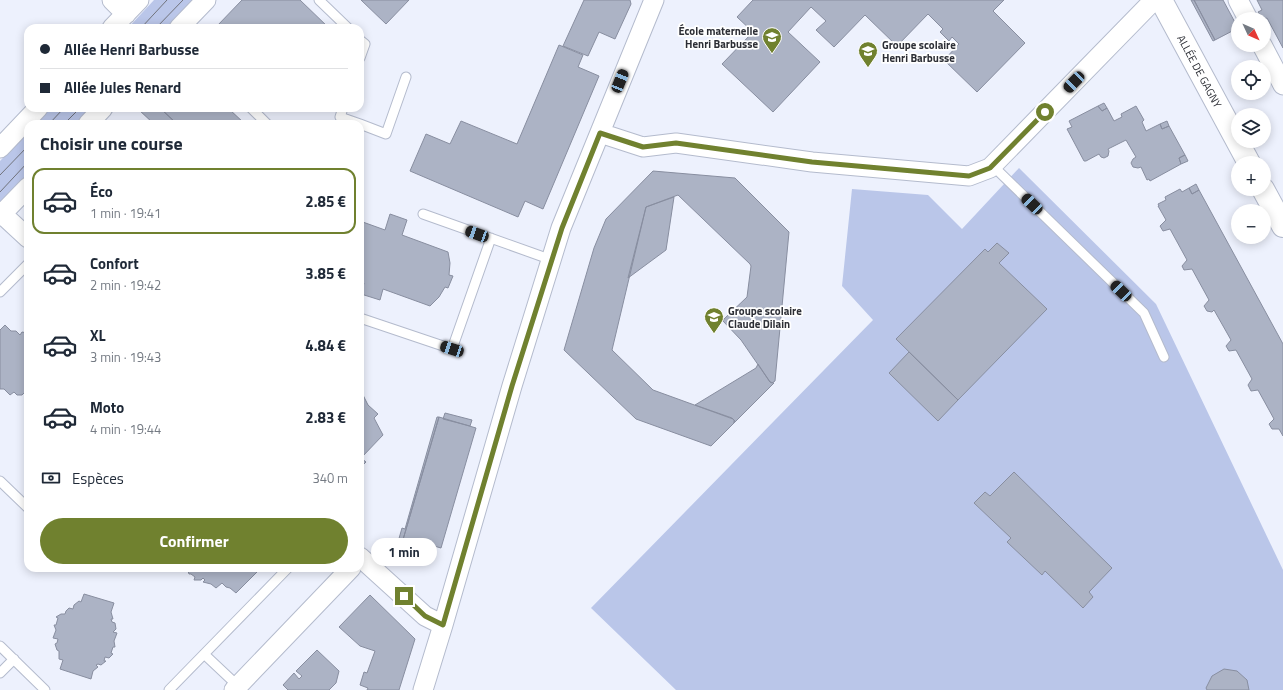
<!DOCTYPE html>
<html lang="fr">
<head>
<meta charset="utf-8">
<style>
  body { margin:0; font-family:"Titillium Web",sans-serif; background:#f6f6f7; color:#1f2937; height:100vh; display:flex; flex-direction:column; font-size:15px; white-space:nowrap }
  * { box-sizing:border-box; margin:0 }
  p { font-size:13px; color:#747a83 }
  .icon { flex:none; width:22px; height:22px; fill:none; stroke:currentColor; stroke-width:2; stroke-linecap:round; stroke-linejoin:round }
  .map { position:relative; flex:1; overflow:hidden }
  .drawer { position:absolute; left:24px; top:120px; width:340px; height:452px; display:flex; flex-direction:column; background:#fff; border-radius:12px; box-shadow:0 2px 10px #0003 }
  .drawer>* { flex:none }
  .banner { position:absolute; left:24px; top:24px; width:340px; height:88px; border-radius:12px; box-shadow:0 2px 10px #0003; display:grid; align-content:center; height:88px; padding:0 16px; background:#fff }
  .needle { width:26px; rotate:134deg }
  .tools { position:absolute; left:1231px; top:12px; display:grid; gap:8px }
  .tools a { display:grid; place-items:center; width:40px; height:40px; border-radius:50%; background:#fff; box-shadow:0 2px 10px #0003; font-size:20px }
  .end { position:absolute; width:18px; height:18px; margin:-9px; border:5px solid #70812f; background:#fff; box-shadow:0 0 0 2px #fff }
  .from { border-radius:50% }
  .bubble { position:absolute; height:28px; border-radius:14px; background:#fff; box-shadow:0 2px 10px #0003; font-size:13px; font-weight:700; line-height:28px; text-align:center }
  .car { position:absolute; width:12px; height:24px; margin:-12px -6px; border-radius:5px; box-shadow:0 0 3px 1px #0007; background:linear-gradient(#222 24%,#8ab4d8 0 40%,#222 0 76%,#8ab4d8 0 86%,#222 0) }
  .banner b { display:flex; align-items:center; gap:14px; height:38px; font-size:15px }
  .banner b+b { border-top:1px solid #e0e1e3 }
  .banner i { width:10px; height:10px; background:#1f2937 }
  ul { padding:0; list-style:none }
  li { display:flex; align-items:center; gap:12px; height:66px; margin:0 8px 6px; padding:0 8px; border:2px solid transparent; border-radius:12px }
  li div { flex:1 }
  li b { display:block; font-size:15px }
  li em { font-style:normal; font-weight:700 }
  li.active { border-color:#70812f }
  li>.icon { width:36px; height:36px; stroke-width:1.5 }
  h2 { padding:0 16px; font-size:18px; line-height:48px }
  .pay { display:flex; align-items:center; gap:10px; height:44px; padding:0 16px; font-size:15px }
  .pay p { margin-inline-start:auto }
  .action { display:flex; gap:8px; margin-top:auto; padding:8px 16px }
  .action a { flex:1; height:46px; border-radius:24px; background:#70812f; color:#fff; font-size:16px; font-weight:700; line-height:46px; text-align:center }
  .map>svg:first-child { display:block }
</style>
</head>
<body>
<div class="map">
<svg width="1283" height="690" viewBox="0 0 1283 690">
  <rect width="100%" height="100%" fill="#edf1fd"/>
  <path fill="#bac6e9" d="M154,0H197L170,28H128Z
    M51,108H94L79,124H35Z
    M28,132V177L0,207V161Z
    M1019,168L1156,304L1283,570V690H676L591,608L873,320L842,286L852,189L928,195L962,229Z"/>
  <path fill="#acb3c5" stroke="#888ea0" d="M242,0H300L329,28H219L217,26Z
    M361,0H409L386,24Z
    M584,0H630L631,4L615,39L599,32L588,56L563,46Z
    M753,0H1004L993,11L1025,43L977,92L944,60L959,44L952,37L949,41L940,32L943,29L928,14L897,46L865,15L834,47L816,30L826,21L811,7L788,32L820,62L773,112L722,64L753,32L737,17Z
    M1191,0H1194L1215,40L1213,41Z
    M1194,0H1223L1238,28L1215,40Z
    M1257,0H1283V48L1267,18L1263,19L1258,12L1262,10Z
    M559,45L583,55L578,67L599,76L543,209L525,201L518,217L410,171L426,134L450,144L461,121L517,144Z
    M1104,103L1107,108L1102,111L1098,106Z
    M1098,106L1102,111L1107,108L1114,121L1122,117L1121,114L1136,106L1144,120L1142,122L1146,131L1160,124L1162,129L1169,126L1185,155L1179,158L1181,164L1150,181L1149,179L1147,180L1141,167L1138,168L1133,167L1131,163L1133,159L1136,157L1126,140L1108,149L1109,151L1108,156L1104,158L1101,157L1099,154L1086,161H1084L1067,129L1072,127L1069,121Z
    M139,108H160L177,124H154L138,109Z
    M160,108H228L245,124H177Z
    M1167,121L1169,126L1162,129L1160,124Z
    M1185,155L1188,161L1181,164L1179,158Z
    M653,171L735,178L789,232L775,381L772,383L770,382L741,340L723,321L724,319L747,297L751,266L750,264L678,195L646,207L612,350L653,390L733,419L735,421L734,423L711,446L636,419L564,350L594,248L606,219Z
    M1196,184L1199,190L1192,194L1189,188Z
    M1189,188L1192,194L1199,190L1283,344V436L1279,429H1272L1269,424L1274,419L1258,390L1251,391L1248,385L1252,379L1236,350L1229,351L1226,346L1231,340L1214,310L1212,312L1207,311L1204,306L1209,300L1192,269L1184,270L1182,266L1187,260L1170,229L1163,231L1160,226L1166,220L1158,206H1159L1158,204L1166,200L1165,197L1180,189L1182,192Z
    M674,197L666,250L628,278L646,207Z
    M390,214L407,220L402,235L448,252L450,263L449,275L453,276L448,288L445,287L439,297L430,306L383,289L380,300L361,294L364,283L360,281V221L385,230Z
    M997,243L1009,253L999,263L1047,309L958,400L896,339L985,249L988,252Z
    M5,325L11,331H16L20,335L22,332L27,333L28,335V397L24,393L22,395H17L14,392L10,395L4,389H0V330Z
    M909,352L958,400L938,421L889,373Z
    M758,364L770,382L774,383L734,423V420L732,418L695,405L756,368Z
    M360,389L368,405L378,414L374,418L383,435L361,458L366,462L360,468Z
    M445,413L472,420L470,426L443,419Z
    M437,417H439L402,543L410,545L409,547L400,544L401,543L398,542L402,528L405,529Z
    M439,417L476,428L441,548L434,546L431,559L408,552L410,545L402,543Z
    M1014,472L1112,568L1089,592L1093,597L1083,608L1045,571L1042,575L1007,542L1011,538L974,503L985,492L990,496Z
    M408,552L431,559L430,560L407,554Z
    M187,568H257L259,570L236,593L230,588L226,587L222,583L216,588L211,584L203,582L205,580L203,578L201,580H194L195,577L191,574H189Z
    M84,594L114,603L111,612L113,619H111L112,622L115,623L116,629L113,632L117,633L114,641L115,647H113L111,653L113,654L109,658L105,657L104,661H106L101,665L98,664L96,665L98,667L93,671L91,679L60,669L63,660L59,659V651L57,650L55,644L57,643L58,639L53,638L56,630L54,625H56L58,618L56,617L61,614H65L66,611L69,608L73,609L74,605L79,601L81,602Z
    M370,595L415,639L399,690H367L368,688L360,685L364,672L367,673L375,651L360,646L339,627Z
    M317,650L339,671L336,683L329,690H288L283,685L294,673L299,679L302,676L296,671Z
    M1224,669L1237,671L1247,680L1249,690H1207L1206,688L1212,676Z"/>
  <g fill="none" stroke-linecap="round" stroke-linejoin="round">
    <g stroke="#b4bbcd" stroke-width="11">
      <path id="service" d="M319,0L348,28
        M360,40L365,44L360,58
        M251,108L267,124
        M343,108L340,117L360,124
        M360,124L386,134L406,77
        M992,165L1144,313L1164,357
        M423,214L552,260
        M0,292L28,264
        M360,318L452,349L491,238
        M0,481L28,508
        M0,646L45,690
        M204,654L238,686
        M0,673L14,659
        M169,690L288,568"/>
    </g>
    <g stroke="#b4bbcd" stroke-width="21">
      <path id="minor" d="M112,0L126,14
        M1238,0L1248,19
        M112,28L139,0
        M179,28L206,0
        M1262,45L1283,85
        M88,124L103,108
        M600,133L643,147L676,143L812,162L969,176L990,168L1154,0
        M0,148L38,108
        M2,214L28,238
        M0,216L28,187
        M360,557L425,616L443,625
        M234,690L351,568
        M423,690L443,625L512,386L561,228L654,0"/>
    </g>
    <g stroke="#b4bbcd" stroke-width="24">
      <g id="secondary">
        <path id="s1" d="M1161,0L1249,163"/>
        <path d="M1263,189L1283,226"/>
      </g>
    </g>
    <use href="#service" stroke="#fff" stroke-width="9"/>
    <use href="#minor" stroke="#fff" stroke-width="19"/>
    <use href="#secondary" stroke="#fff" stroke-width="22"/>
    <path stroke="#71737c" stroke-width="1" d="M141,28L167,0
      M156,28L183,0
      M49,124L64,108
      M64,124L80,108
      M0,175L28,146
      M0,192L28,162"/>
  </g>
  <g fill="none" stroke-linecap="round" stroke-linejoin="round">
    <path stroke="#70812f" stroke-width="5" d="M404,596L425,616L443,625L512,386L562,228L600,133L643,147L676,143L812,162L969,176L990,168L1045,112"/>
  </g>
  <defs>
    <g id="school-pin" transform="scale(1)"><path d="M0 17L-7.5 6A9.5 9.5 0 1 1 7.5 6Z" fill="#70812f" stroke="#fff"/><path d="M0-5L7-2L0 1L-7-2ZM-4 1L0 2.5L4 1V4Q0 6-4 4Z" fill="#fff"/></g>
  </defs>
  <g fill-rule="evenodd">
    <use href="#school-pin" x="772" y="37"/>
    <use href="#school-pin" x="868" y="51"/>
    <use href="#school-pin" x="714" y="317"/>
  </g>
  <g text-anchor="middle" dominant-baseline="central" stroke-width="3.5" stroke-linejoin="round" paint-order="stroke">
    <g font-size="11" font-weight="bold" fill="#2c2e35" stroke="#fff" text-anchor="start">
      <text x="758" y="31" text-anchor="end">École maternelle<tspan x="758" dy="13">Henri Barbusse</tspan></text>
      <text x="882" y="45">Groupe scolaire<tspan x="882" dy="13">Henri Barbusse</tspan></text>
      <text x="728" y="311">Groupe scolaire<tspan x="728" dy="13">Claude Dilain</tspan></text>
    </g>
    <g font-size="11" fill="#2c2e35" stroke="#fff">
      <text stroke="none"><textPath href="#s1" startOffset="81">ALLÉE DE GAGNY</textPath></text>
    </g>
  </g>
</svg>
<div class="tools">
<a><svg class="needle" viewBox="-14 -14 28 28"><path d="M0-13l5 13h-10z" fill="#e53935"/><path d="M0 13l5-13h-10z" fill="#747a83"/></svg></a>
<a><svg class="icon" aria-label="locate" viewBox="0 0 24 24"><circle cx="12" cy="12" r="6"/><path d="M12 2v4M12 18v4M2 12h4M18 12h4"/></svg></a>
<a><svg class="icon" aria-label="layers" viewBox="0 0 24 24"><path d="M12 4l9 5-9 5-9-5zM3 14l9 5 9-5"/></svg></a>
<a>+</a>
<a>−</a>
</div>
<i class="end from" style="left:1045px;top:112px"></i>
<i class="end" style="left:404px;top:596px"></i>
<div class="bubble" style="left:371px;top:538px;width:66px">1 min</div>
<i class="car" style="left:620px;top:81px;rotate:22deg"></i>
<i class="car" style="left:1074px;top:82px;rotate:224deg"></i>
<i class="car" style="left:1032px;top:204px;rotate:314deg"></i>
<i class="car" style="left:477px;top:234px;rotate:290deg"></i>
<i class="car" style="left:1121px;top:291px;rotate:314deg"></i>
<i class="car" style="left:452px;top:349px;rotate:288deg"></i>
<div class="banner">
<b><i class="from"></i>Allée Henri Barbusse</b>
<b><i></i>Allée Jules Renard</b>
</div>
<section class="drawer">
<h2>Choisir une course</h2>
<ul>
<li class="active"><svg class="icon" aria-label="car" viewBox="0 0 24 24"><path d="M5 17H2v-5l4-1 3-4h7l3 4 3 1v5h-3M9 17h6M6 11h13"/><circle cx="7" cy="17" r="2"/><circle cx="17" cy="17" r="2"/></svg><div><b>Éco</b><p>1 min · 19:41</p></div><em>2.85 €</em></li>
<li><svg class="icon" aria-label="car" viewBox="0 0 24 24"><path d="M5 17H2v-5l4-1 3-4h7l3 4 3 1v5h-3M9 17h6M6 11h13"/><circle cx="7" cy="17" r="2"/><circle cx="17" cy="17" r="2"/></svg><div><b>Confort</b><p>2 min · 19:42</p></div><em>3.85 €</em></li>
<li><svg class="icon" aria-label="car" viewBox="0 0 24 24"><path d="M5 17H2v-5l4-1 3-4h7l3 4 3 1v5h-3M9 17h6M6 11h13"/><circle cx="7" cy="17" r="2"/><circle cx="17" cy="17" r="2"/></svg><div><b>XL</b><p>3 min · 19:43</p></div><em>4.84 €</em></li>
<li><svg class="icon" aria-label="car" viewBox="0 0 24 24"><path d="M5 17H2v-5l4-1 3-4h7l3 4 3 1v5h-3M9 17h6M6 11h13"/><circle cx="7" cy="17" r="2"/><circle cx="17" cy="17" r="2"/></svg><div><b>Moto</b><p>4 min · 19:44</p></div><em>2.83 €</em></li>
</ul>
<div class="pay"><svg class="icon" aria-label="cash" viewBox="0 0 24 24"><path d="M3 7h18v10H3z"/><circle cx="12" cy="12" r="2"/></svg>Espèces<p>340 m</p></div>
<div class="action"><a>Confirmer</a></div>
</section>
</div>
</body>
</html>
